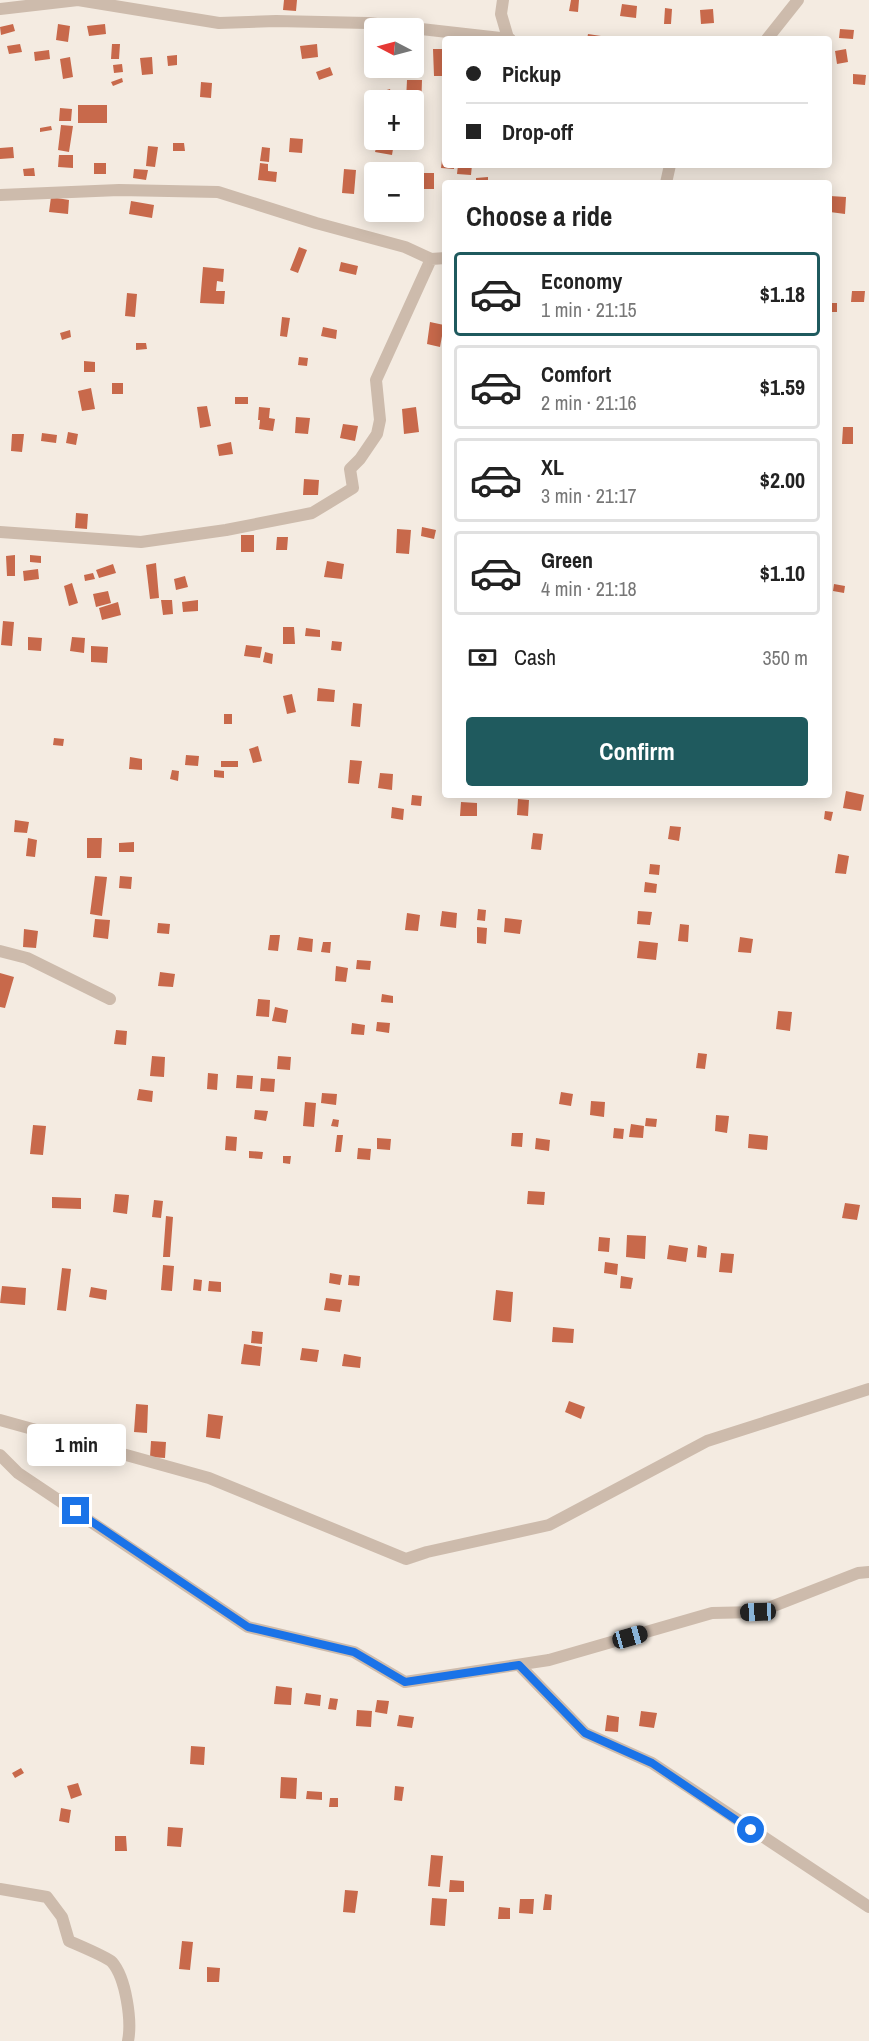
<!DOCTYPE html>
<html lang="en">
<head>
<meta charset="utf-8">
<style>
  body { margin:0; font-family:"Archivo Narrow",sans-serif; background:#f6f6f6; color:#222; height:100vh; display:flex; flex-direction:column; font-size:22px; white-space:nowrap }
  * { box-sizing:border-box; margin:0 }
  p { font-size:20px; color:#767676 }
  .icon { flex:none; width:33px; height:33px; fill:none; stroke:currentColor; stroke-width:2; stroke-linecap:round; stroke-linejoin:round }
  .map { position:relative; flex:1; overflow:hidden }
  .drawer { position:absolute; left:442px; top:180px; width:390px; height:618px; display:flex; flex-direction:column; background:#fff; border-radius:6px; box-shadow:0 3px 15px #0003 }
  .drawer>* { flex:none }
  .banner { position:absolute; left:442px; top:36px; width:390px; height:132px; border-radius:6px; box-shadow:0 3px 15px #0003; display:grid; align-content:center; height:132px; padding:0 24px; background:#fff }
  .needle { width:39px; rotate:276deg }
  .buttons { position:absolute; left:364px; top:18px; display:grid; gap:12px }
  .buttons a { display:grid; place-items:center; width:60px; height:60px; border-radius:6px; background:#fff; box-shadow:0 3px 15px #0003; font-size:30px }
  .end { position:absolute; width:27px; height:27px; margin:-14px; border:8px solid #1a73e8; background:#fff; box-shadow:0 0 0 3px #fff }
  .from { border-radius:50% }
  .bubble { position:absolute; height:42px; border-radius:6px; background:#fff; box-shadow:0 3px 15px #0003; font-size:20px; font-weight:800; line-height:42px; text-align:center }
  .car { position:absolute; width:18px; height:36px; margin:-18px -9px; border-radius:8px; box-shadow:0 0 4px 2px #0007; background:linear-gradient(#222 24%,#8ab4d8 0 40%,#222 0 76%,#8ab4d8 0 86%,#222 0) }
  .banner b { display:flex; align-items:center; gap:21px; height:57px; font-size:22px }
  .banner b+b { border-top:2px solid #e0e0e0 }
  .banner i { width:15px; height:15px; background:#222 }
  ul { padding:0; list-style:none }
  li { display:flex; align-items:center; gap:18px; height:84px; margin:0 12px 9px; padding:0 12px; border:3px solid #e0e0e0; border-radius:6px }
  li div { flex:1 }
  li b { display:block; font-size:22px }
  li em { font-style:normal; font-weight:800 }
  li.selected { border-color:#1f5a5e }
  li>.icon { width:54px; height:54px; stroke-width:1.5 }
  h2 { padding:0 24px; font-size:27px; line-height:72px }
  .pay { display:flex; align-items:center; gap:15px; height:66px; padding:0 24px; font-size:22px }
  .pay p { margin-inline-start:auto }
  .action { display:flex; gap:12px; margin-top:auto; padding:12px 24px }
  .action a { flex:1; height:69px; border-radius:6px; background:#1f5a5e; color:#fff; font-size:24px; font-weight:800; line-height:69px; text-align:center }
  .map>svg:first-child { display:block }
</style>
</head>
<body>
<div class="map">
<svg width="869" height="2041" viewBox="0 0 869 2041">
  <rect width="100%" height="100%" fill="#f4ebe1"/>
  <path fill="#c8694b" d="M284,0H297L296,11L283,10Z
    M571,0H579L578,12L569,11Z
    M622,4L637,6L636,18L620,16Z
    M665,8L672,9L671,24H664Z
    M713,9L714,23L701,24L700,10Z
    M13,24L15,31L1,35L0,27Z
    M58,24L70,26L68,42L56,40Z
    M105,24L106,34L89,36L87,26Z
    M840,29L854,30L853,39L839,38Z
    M588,34L601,36V39H587Z
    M414,36L422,37L421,52L414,51Z
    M20,44L22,52L9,54L7,46Z
    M112,44H120L119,59H111Z
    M317,44L318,57L302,59L300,46Z
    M433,49H446V76H434Z
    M846,49L848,62L837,64L835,51Z
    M49,50L50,59L35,61L34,52Z
    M177,55V65L168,66L167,56Z
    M70,57L73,77L63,79L60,59Z
    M152,57L153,74L142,75L140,58Z
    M122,64L123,72L114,73L113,65Z
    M330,67L333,75L319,80L316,72Z
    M853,74L866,75L865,85L853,84Z
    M122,78L123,82L113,86L111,82Z
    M407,80H422L421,110H414V100H406Z
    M201,82L212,83L211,98L200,97Z
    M390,89L393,100H382L380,92Z
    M78,105H107V123H78Z
    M60,108L72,109L71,121H59Z
    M61,125L73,126L69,152L58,150Z
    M51,126L52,130L40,132V128Z
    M290,138L303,139L302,153L289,152Z
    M378,140L394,143L392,155L375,152Z
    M173,143H184L185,151H173Z
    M148,146L158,147L155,167L146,166Z
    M13,147L14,158L0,159V148Z
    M262,147L270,148L269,162L260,161Z
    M59,155H73V168L58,167Z
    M442,160H446V165H454V169L441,168Z
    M94,163H106V174H94Z
    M260,163L268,164V171L277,172L276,182L258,180Z
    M458,165H472L471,175L457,174Z
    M378,167V172L367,174L366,168Z
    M34,168L35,176H24L23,169Z
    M134,169L148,170L146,180L133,178Z
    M344,169L356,170L354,194L342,193Z
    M423,173H434V189H423Z
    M488,177V183H476V178Z
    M830,196L846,197L845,214L830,212Z
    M51,197L69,200L68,214L49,212Z
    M131,201L154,205L152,218L129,214Z
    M299,247L307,250L298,273L290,270Z
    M341,262L358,266L356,275L339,271Z
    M203,267L224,269L223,282L217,281L216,291H225L224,304L200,303Z
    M852,291H865L864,302H851Z
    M127,293L137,294L135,317L125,316Z
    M830,303H837V312H830Z
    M282,317L290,318L287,337L280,336Z
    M430,322L444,325L440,347L427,344Z
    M323,327L337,330L336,339L321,336Z
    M70,330L71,337L62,340L60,333Z
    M136,343H146L147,349L136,350Z
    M299,357L308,358L307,366L298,365Z
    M84,361L95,362V372H84Z
    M112,383H123V394H112Z
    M91,388L95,409L82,411L78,391Z
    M235,397H248V404H235Z
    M207,406L211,426L200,428L197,407Z
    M259,407L270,408L269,418L275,419L273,431L259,429L260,420H258Z
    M416,407L419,432L404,434L402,409Z
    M296,417L310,418L308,434L295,433Z
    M343,424L358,426L355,441L340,438Z
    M843,427H853V444H842Z
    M68,432L78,434L76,445L66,443Z
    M42,433L57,435L56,443L41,441Z
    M12,434H24L22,452L11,451Z
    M231,442L233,454L219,456L217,445Z
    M304,479L319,480L318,495H303Z
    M76,513L88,514L87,529L75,528Z
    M422,527L436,530L434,539L421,536Z
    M397,529L411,530L409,554L396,553Z
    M241,535H254V552H241Z
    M277,537H288L287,550H276Z
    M15,555V576H7L6,556Z
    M30,555L41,556V563L30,562Z
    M327,561L344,564L342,579L324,577Z
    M156,563L159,598L150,599L146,565Z
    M113,564L116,573L99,578L96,570Z
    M38,569L39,579L24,581L23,571Z
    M93,573L95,579L85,581L84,575Z
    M185,576L188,587L176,590L174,579Z
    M72,583L78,603L69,606L64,586Z
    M834,584L845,586L844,593L833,591Z
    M108,591L111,603L96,607L93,594Z
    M161,600H172L173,614L163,615Z
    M198,600V611L183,612L182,602Z
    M118,602L121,615L102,620L99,608Z
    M3,621L14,622L12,646L1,645Z
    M283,627H294L295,644H283Z
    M306,628L320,630V637L305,636Z
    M28,637L42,638L41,651L28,650Z
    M72,637L85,638L84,653L70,651Z
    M332,641L342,642L341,651L331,650Z
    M246,645L262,647L260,658L244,656Z
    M91,646L108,647L107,663L91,662Z
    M265,652L273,654L272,664L263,662Z
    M318,688L335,690L334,702L317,701Z
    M292,694L296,712L287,714L283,696Z
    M353,703L362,704L360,727L351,726Z
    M224,714H232V724H224Z
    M54,738L64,739L63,746L53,745Z
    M258,746L262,761L253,763L249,749Z
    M186,755L199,756L198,766L185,765Z
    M130,757L142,759V770L129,769Z
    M350,760L362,761L359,784L348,783Z
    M221,761H238V767H221Z
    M172,770L179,771L178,781L170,779Z
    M214,770L224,771V778L214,777Z
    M380,773L393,774L392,790L378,788Z
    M846,791L864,795L861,811L843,808Z
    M412,795L422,796L421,806L411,805Z
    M518,799L529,800L528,816L517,815Z
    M461,802L477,803V816H460Z
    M392,807L404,809L403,820L391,818Z
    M825,811L833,812L831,821L824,819Z
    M15,820L29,822L27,833L14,832Z
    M670,826L681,827L679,841L668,839Z
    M533,833L543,834L541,850L531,849Z
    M28,838L37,840L35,857L26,856Z
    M87,838H102L101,858H87Z
    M134,842V852H119V843Z
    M838,854L849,856L846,874L835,873Z
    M650,864L660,865L659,875L649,874Z
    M95,876L107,877L102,916L90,914Z
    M120,876L132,877L131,889L119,888Z
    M645,882L657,884L656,893L644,892Z
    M478,909L486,910L485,921L477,920Z
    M442,911L457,913L456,928L440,926Z
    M638,911L652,912L650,925L637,924Z
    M407,913L420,915L418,931L405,930Z
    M505,918L522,920L520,934L504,932Z
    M95,919L110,920L108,939L93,937Z
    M158,923L170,924L169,934L157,933Z
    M680,924L689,925L688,942L678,941Z
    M477,927L487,928L486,944L477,943Z
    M24,929L38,931L36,948L23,947Z
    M270,935H280L278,951L268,950Z
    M299,937L313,939L312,952L297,950Z
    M740,937L753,939L751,953L738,952Z
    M639,941L658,943L656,960L637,958Z
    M323,942H331L330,953L321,952Z
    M357,960L371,961L370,970L356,969Z
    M336,966L348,968L346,982L335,981Z
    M160,972L175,974L173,987L158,986Z
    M0,973L14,977L5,1008L0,1007Z
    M382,994L393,996V1003L381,1002Z
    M258,999L270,1000L269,1017L256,1016Z
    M275,1007L288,1010L286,1023L272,1021Z
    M778,1011L792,1012L790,1031L776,1029Z
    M377,1022L390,1023L389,1033L376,1031Z
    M352,1023L365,1025L364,1035L351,1034Z
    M116,1030L127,1031L126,1045L114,1044Z
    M698,1053L707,1054L705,1069L696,1068Z
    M152,1056L165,1057L164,1077L150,1076Z
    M278,1056L291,1057L290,1070L277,1069Z
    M208,1073L218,1074L217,1090L207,1089Z
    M237,1075L253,1076L252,1089L236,1088Z
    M261,1078L275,1079L274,1092L260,1091Z
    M139,1089L153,1091L152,1102L137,1100Z
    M561,1092L573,1094L571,1106L559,1104Z
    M322,1093L337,1094L336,1105L321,1103Z
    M591,1101L605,1102L604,1117L590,1115Z
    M305,1102L316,1103L314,1127L303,1126Z
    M255,1110L268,1111L266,1121L254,1119Z
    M716,1115L729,1116L727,1133L715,1131Z
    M646,1118L657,1119L656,1127L645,1126Z
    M333,1119L339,1120L338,1127L331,1126Z
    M631,1124L644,1126L643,1138L629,1137Z
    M33,1125L46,1126L43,1155L30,1154Z
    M614,1128L624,1129L623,1139L613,1138Z
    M512,1133H523L522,1147L511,1146Z
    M749,1134L768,1136L767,1150L748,1148Z
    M337,1135H343L341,1152H335Z
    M226,1136L237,1137L236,1151L225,1150Z
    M377,1138L391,1139L390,1150L377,1149Z
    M536,1138L550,1140L549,1151L535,1149Z
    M358,1148L371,1149L370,1160L357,1159Z
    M249,1151L263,1152L262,1159L249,1158Z
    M283,1156H291L290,1164L283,1163Z
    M528,1191L545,1192L544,1205L527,1204Z
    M115,1194L129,1195L127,1214L113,1212Z
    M52,1197L81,1198V1209L52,1208Z
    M154,1200L163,1201L161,1218L152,1217Z
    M845,1203L860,1205L857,1220L842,1218Z
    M166,1216L173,1217L170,1257H163Z
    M627,1235L646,1236L645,1259L626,1257Z
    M599,1237L610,1238L609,1252L598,1251Z
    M669,1245L688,1248L686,1262L667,1259Z
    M698,1245L707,1247L706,1258L697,1257Z
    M721,1253L734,1254L732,1273L719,1272Z
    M605,1262L618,1264L617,1275L604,1273Z
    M163,1265L174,1266L172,1291L161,1290Z
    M62,1268L71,1269L66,1311L57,1310Z
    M330,1273L342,1275L340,1285L329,1283Z
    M349,1275L360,1276L359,1286L348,1285Z
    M621,1276L633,1278L631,1289L620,1288Z
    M194,1279L202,1280L201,1291L193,1290Z
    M209,1281L221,1282V1292L208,1291Z
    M2,1286L26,1288L25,1305L0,1303Z
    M91,1287L107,1290L106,1300L89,1297Z
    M496,1290L513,1292L511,1322L493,1320Z
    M326,1298L342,1300L340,1312L324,1310Z
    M553,1327L574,1329L573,1343L552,1342Z
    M252,1331L263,1332L262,1344L251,1343Z
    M244,1344L262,1347L260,1366L241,1364Z
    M302,1348L319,1350L317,1362L300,1360Z
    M344,1354L361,1357L360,1368L342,1366Z
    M569,1401L585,1407L581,1419L565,1412Z
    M136,1404L148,1405L147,1433L134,1432Z
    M208,1414L223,1416L220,1439L206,1437Z
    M151,1441L166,1442L165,1458L150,1457Z
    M276,1686L292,1688L291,1705L274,1704Z
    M306,1693L321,1695L320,1706L304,1704Z
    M330,1698L338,1699L336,1710L328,1709Z
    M377,1700L389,1701L387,1714L375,1712Z
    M357,1710L372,1711L371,1727L356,1726Z
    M641,1711L657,1713L654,1728L639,1726Z
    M399,1715L414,1717L412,1728L397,1726Z
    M607,1715L619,1717L618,1732L605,1731Z
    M191,1746L205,1747L204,1765L190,1764Z
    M21,1768L24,1773L15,1778L12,1773Z
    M281,1777L297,1778L296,1799L280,1798Z
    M78,1783L82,1795L71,1799L67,1786Z
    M395,1786L404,1787L402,1801L394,1800Z
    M307,1791L322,1792V1800L306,1799Z
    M330,1798H338V1807H329Z
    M61,1808L71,1810L69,1823L59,1821Z
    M168,1827L183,1828L181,1847L167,1846Z
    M115,1836H126L127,1851H115Z
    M431,1855L443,1856L440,1887L428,1886Z
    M450,1880L464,1881V1892H449Z
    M345,1890L358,1891L355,1913L343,1912Z
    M545,1894L552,1895L551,1910H543Z
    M432,1898L447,1899L445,1926L430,1925Z
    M520,1899H534L533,1914L519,1913Z
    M499,1907L510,1908V1919H498Z
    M182,1941L193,1942L190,1970L179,1969Z
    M207,1967L220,1968L219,1982H207Z"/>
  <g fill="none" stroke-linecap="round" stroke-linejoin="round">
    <path stroke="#cdbbac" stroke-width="12" d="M503,0L501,14L508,38
      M0,9L78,0L219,23L276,21L368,23L510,39
      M767,39L798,0
      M666,183L670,165
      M0,195L119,190L218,192L316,223L405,247L431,259
      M0,532L141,542L226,530L312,513L353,488L350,469L360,459L377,434L380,420L376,380L431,259L446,258
      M0,951L27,958L110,999
      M0,1420L209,1478L406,1559L427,1552L549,1525L707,1441L869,1389
      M0,1455L18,1473L248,1627L354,1652L405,1682L549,1660L712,1613L758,1612L858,1573L869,1572
      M519,1665L585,1733L652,1763L869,1907
      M0,1889L47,1897L62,1917L69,1941C78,1945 107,1957 112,1962C126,1978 132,2021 128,2041"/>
  </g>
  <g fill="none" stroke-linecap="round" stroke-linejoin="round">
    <path stroke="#1a73e8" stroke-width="8" d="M76,1511L248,1627L354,1652L405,1682L519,1665L585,1733L652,1763L751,1830"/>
  </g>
</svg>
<div class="buttons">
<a><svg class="needle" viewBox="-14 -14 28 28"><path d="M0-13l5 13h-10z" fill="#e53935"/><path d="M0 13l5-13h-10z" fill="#767676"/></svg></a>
<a>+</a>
<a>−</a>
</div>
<i class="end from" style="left:751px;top:1830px"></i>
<i class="end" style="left:76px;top:1511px"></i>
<div class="bubble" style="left:27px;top:1424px;width:99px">1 min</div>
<i class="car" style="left:758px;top:1612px;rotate:268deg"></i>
<i class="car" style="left:630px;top:1637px;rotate:74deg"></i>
<div class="banner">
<b><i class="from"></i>Pickup</b>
<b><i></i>Drop-off</b>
</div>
<section class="drawer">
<h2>Choose a ride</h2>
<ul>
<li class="selected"><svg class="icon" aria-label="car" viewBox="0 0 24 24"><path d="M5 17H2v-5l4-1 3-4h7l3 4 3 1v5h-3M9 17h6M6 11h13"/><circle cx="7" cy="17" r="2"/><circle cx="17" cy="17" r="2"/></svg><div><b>Economy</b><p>1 min · 21:15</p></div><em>$1.18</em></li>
<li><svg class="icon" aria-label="car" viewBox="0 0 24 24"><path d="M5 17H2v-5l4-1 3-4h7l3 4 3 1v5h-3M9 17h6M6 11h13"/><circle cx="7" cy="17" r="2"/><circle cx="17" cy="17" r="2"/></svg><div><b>Comfort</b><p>2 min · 21:16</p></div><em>$1.59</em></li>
<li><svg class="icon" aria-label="car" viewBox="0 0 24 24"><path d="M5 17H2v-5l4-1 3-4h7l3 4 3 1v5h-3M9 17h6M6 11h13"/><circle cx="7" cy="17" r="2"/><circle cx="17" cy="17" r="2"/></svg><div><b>XL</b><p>3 min · 21:17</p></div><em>$2.00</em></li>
<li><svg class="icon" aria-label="car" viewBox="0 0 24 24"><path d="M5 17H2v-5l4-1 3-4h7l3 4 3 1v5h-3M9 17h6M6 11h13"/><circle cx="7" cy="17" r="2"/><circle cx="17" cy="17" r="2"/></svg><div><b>Green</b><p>4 min · 21:18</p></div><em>$1.10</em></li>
</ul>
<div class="pay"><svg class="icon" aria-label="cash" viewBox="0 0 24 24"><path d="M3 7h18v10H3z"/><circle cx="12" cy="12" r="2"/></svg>Cash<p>350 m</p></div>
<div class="action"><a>Confirm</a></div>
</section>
</div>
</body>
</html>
